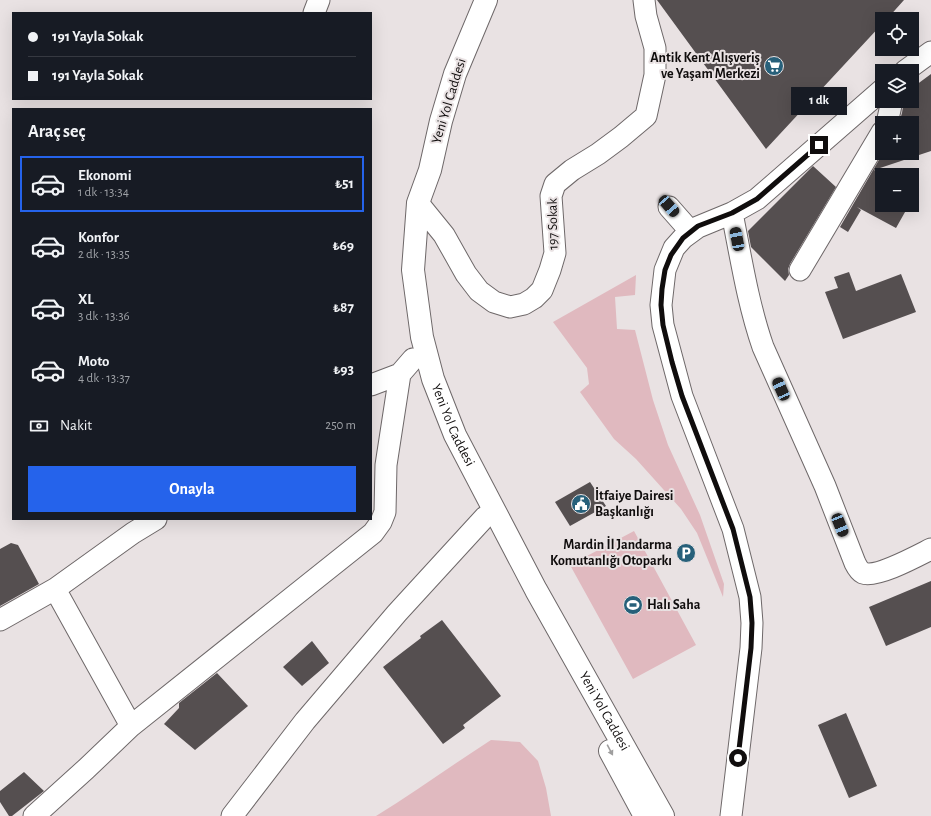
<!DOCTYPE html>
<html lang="tr">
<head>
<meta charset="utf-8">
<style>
  body { margin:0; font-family:"Alegreya Sans",sans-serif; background:#20242c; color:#f1f3f6; height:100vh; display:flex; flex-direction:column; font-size:15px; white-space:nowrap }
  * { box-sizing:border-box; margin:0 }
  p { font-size:13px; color:#9ea1a6 }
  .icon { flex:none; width:22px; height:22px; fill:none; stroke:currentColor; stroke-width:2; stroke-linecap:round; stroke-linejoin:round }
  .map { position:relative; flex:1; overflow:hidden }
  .panel { position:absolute; left:12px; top:108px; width:360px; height:412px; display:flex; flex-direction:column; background:#171b24; border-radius:0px; box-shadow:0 4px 16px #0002 }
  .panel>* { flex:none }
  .top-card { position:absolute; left:12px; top:12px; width:360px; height:88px; border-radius:0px; box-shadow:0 4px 16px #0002; display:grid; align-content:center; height:88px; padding:0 16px; background:#171b24 }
  .fabs { position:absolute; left:875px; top:12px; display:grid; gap:8px }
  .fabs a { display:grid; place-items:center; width:44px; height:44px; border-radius:0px; background:#171b24; box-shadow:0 4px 16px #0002; font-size:20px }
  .end { position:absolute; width:18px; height:18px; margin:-9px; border:5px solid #100d0d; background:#fff; box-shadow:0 0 0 2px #fff }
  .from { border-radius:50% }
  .bubble { position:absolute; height:28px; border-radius:0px; background:#171b24; box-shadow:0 4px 16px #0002; font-size:13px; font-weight:700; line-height:28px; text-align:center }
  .car { position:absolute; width:12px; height:24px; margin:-12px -6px; border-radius:5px; box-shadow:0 0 3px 1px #0007; background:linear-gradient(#222 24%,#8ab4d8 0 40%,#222 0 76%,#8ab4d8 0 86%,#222 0) }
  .top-card b { display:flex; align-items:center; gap:14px; height:38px; font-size:15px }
  .top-card b+b { border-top:1px solid #363941 }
  .top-card i { width:10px; height:10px; background:#f1f3f6 }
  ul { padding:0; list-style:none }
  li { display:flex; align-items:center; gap:12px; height:56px; margin:0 8px 6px; padding:0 8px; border:2px solid transparent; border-radius:0px }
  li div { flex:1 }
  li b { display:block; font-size:15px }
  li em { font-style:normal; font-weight:700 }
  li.active { border-color:#2563eb }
  li>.icon { width:36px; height:36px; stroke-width:1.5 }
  h2 { padding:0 16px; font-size:18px; line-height:48px }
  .pay { display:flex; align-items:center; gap:10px; height:44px; padding:0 16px; font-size:15px }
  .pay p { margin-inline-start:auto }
  .cta { display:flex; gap:8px; margin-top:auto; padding:8px 16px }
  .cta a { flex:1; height:46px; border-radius:0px; background:#2563eb; color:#fff; font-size:16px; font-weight:700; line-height:46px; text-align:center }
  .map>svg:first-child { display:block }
</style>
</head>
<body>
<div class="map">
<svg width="931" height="816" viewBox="0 0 931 816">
  <rect width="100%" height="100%" fill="#e9e2e3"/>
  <path fill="#e0b9bf" d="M636,275L635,295L615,297L617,329L635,330L653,400L668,445L700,515L724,584L723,597L697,533L681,509L636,459L614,439L580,392L589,384L587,368L553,322Z
    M634,531L696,645L633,679L570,565Z
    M491,740L520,742L538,761L546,788L551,816H376C415,792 452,765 491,740Z"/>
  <path fill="#554f50" d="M657,0H904L887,19H882V24L766,149Z
    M931,74V151L874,170L882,174V205H909L896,228L857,207L861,210L848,232L840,227L883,153H912V123H899L902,113L904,101H912V88Z
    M813,166L836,187L790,264L788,269L789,275L785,281L751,247L748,231Z
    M849,272L856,291L901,274L916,312L843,339L825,292L838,288L834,277Z
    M590,482L606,506L570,526L555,502Z
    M11,543L18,545L39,584L0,606V549Z
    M931,581V627L886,646L869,607Z
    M442,620L501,696L463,725L465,728L443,744L383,667L421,638L420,636Z
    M312,641L329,663L302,686L283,667Z
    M217,673L248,706L195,750L164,724L179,708V703Z
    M846,713L877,786L849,798L818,725Z
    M24,772L44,791L12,816H9L0,802V791Z"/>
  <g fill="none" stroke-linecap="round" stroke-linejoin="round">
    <g stroke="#6e6869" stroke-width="23">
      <path id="minor" d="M314,13L319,0
        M905,71L931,52
        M887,123L892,101
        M418,203L444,235L466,274L479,291L494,302L510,307L524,304L534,298L542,290L550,270L555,253L551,196L555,184L572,170L598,154L621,137L646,116L655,75V48L646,16L644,0
        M669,207L691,232
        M732,213C741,258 748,304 763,347L825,486L855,563C857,567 859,571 863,573C877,578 917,556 931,549
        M800,270L882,132
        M371,385L400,374L413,359
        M55,589L131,726
        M0,620L55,589L133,533L156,519
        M34,816L86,769L131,726L373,533L381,522L385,512L386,465L400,374
        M232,816L305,721L397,613L485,517
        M731,816L751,648L752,623L750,597L733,529L682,396L663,325L661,305L665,270L674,248L683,238L698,227L732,213L757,199L882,90"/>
    </g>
    <g stroke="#6e6869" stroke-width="24">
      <g id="major">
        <path id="s1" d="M486,0L455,74L441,121L430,170L418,203L413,270L422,337L433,379L455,435L536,590L663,816"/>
        <path d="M610,751L645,816"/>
      </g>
    </g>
    <use href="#minor" stroke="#fff" stroke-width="21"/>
    <use href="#major" stroke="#fff" stroke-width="22"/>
  </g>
  <defs><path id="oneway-solid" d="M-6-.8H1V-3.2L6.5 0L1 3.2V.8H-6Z"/></defs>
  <use fill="#9f9e9e" href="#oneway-solid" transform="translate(610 750) rotate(62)"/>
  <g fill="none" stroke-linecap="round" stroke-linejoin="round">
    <path stroke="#100d0d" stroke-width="5" d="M738,758L751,648L752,623L750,597L733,529L682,396L672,362L663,325L661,305L662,289L665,270L671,255L683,238L698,226L732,213L757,199L819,145"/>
  </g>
  <defs>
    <g id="supermarket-disc" transform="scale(1)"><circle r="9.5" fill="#27607a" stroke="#e9e2e3"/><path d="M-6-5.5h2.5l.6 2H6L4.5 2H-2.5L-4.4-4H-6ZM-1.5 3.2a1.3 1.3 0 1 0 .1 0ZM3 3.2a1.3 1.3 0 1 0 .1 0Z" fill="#fff"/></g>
    <g id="civic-disc" transform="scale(1)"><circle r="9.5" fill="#27607a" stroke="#e9e2e3"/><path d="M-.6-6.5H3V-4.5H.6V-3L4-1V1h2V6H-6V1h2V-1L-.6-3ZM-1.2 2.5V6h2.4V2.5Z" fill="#fff"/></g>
    <g id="parking-disc" transform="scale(1)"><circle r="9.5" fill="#27607a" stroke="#e9e2e3"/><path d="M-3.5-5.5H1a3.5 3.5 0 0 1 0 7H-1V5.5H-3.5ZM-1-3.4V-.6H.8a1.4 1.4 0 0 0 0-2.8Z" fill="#fff"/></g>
    <g id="stadium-disc" transform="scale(1)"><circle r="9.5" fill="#27607a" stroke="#e9e2e3"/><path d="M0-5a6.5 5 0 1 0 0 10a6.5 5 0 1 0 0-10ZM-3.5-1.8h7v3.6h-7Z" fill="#fff"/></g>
  </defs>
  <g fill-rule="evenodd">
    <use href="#supermarket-disc" x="774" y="66"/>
    <use href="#civic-disc" x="581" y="504"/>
    <use href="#parking-disc" x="686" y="553"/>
    <use href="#stadium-disc" x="633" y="605"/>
  </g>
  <g text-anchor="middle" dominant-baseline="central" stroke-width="4" stroke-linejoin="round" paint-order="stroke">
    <g font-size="14" font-weight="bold" fill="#100d0d" stroke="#e9e2e3" text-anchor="end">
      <text x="760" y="58">Antik Kent Alışveriş<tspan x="760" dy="16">ve Yaşam Merkezi</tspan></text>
      <text x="595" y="496" text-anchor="start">İtfaiye Dairesi<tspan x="595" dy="16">Başkanlığı</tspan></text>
      <text x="672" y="545">Mardin İl Jandarma<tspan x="672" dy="16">Komutanlığı Otoparkı</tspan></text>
      <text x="647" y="605" text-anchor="start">Halı Saha</text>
    </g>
    <g font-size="14" fill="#100d0d" stroke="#e9e2e3">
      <text transform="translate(449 101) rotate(-73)">Yeni Yol Caddesi</text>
      <text transform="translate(553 224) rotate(-91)">197 Sokak</text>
      <text stroke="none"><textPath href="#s1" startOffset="443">Yeni Yol Caddesi</textPath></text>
      <text stroke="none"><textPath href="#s1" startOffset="767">Yeni Yol Caddesi</textPath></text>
    </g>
  </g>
</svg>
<div class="fabs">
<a><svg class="icon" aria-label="locate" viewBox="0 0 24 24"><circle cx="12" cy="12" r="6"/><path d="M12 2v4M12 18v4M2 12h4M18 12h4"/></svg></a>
<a><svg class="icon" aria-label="layers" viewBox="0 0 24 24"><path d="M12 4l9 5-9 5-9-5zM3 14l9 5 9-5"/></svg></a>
<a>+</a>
<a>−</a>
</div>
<i class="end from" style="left:738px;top:758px"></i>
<i class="end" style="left:819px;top:145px"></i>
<div class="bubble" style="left:791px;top:87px;width:56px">1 dk</div>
<i class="car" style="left:669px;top:206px;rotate:139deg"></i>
<i class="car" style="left:737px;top:239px;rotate:349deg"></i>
<i class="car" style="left:781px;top:389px;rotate:336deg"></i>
<i class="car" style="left:840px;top:525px;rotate:158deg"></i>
<div class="top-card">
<b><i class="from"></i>191 Yayla Sokak</b>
<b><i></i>191 Yayla Sokak</b>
</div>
<section class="panel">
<h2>Araç seç</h2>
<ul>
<li class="active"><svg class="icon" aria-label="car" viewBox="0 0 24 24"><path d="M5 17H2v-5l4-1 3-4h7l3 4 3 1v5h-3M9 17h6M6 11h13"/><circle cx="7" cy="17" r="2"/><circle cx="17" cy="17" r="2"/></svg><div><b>Ekonomi</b><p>1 dk · 13:34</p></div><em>₺51</em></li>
<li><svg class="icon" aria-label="car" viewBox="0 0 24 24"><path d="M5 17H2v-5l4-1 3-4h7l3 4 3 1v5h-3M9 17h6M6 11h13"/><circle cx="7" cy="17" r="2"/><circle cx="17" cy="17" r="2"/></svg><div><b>Konfor</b><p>2 dk · 13:35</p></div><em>₺69</em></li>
<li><svg class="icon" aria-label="car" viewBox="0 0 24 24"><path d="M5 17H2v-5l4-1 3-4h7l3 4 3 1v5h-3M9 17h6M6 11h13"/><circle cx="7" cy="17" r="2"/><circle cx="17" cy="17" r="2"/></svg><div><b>XL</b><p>3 dk · 13:36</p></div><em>₺87</em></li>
<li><svg class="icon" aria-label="car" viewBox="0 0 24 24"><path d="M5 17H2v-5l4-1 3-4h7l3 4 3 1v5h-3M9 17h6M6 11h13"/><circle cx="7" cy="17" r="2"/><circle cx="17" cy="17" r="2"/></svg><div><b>Moto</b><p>4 dk · 13:37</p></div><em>₺93</em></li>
</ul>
<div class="pay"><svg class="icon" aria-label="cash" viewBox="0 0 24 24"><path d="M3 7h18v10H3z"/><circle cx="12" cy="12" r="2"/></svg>Nakit<p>250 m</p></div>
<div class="cta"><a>Onayla</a></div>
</section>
</div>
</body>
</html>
